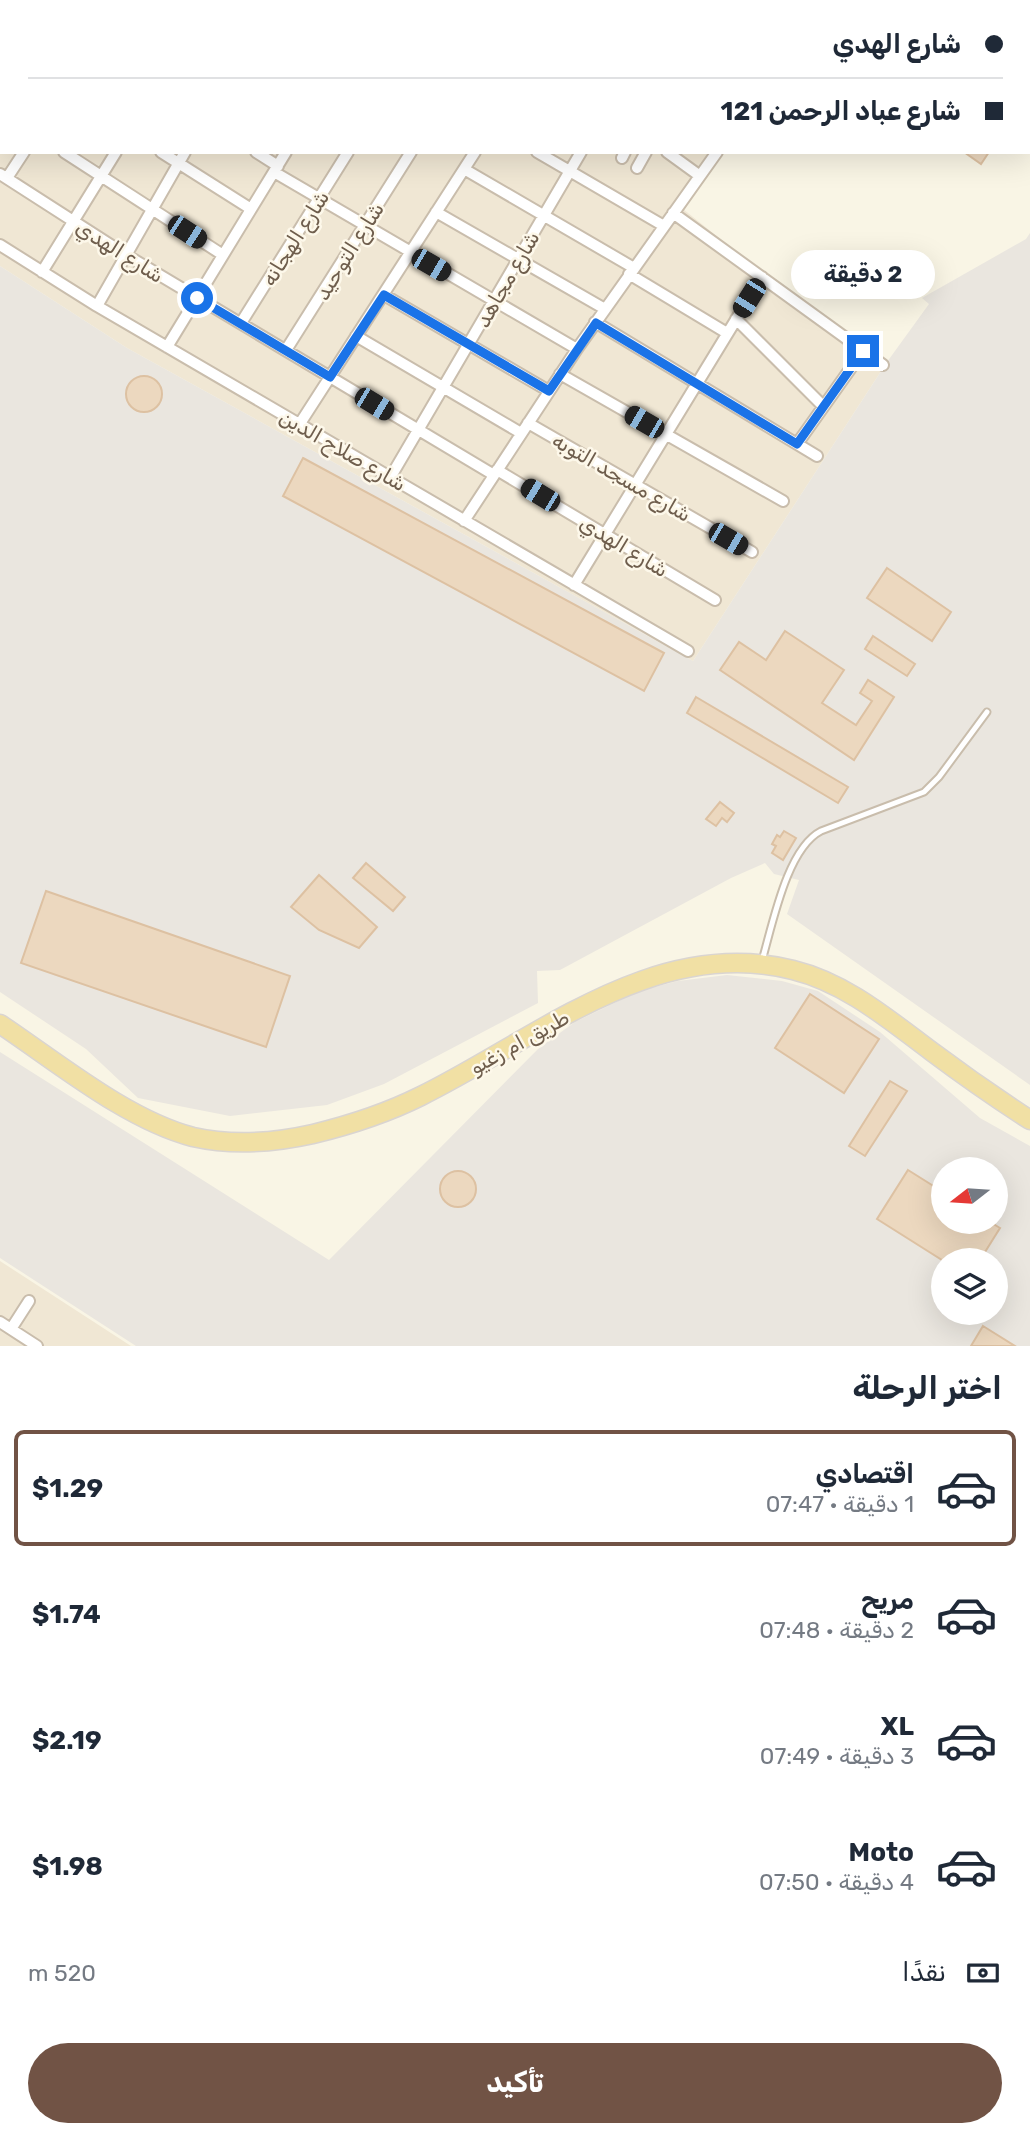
<!DOCTYPE html>
<html lang="ar">
<head>
<meta charset="utf-8">
<style>
  body { margin:0; font-family:Rubik,Vazirmatn,sans-serif; background:#f6f6f7; color:#1f2937; direction:rtl; height:100vh; display:flex; flex-direction:column; font-size:26px; white-space:nowrap }
  * { box-sizing:border-box; margin:0 }
  p { font-size:23px; color:#747a83 }
  .icon { flex:none; width:38px; height:38px; fill:none; stroke:currentColor; stroke-width:2; stroke-linecap:round; stroke-linejoin:round }
  .map { position:relative; height:1346px; overflow:hidden; direction:ltr }
  .details { display:flex; flex-direction:column; background:#fff; flex:1 }
  .details>* { flex:none }
  .guide { position:absolute; left:0px; top:0px; width:1031px; height:154px; box-shadow:0 7px 28px #0002; direction:rtl; display:grid; align-content:center; height:154px; padding:0 28px; background:#fff }
  .needle { width:46px; rotate:253deg }
  .controls { position:absolute; left:931px; top:1157px; display:grid; gap:14px }
  .controls a { display:grid; place-items:center; width:77px; height:77px; border-radius:50%; background:#fff; box-shadow:0 7px 28px #0002; font-size:35px }
  .end { position:absolute; width:32px; height:32px; margin:-16px; border:9px solid #1a73e8; background:#fff; box-shadow:0 0 0 4px #fff }
  .from { border-radius:50% }
  .bubble { position:absolute; height:49px; border-radius:24px; background:#fff; box-shadow:0 7px 28px #0002; font-size:23px; font-weight:700; line-height:49px; text-align:center; direction:rtl }
  .car { position:absolute; width:21px; height:42px; margin:-21px -10px; border-radius:9px; box-shadow:0 0 5px 2px #0007; background:linear-gradient(#222 24%,#8ab4d8 0 40%,#222 0 76%,#8ab4d8 0 86%,#222 0) }
  .guide b { display:flex; align-items:center; gap:24px; height:66px; font-size:26px }
  .guide b+b { border-top:2px solid #e0e1e3 }
  .guide i { width:18px; height:18px; background:#1f2937 }
  ul { padding:0; list-style:none }
  li { display:flex; align-items:center; gap:21px; height:116px; margin:0 14px 10px; padding:0 14px; border:4px solid transparent; border-radius:10px }
  li div { flex:1 }
  li b { display:block; font-size:26px }
  li em { font-style:normal; font-weight:700 }
  li.selected { border-color:#715345 }
  li>.icon { width:63px; height:63px; stroke-width:1.5 }
  h2 { padding:0 28px; font-size:32px; line-height:84px }
  .pay { display:flex; align-items:center; gap:18px; height:77px; padding:0 28px; font-size:26px }
  .pay p { margin-inline-start:auto }
  .action { display:flex; gap:14px; margin-top:auto; padding:14px 28px }
  .action a { flex:1; height:80px; border-radius:42px; background:#715345; color:#fff; font-size:28px; font-weight:700; line-height:80px; text-align:center }
  .map>svg:first-child { display:block }
</style>
</head>
<body>
<div class="map">
<svg width="1030" height="1346" viewBox="0 0 1030 1346">
  <rect width="100%" height="100%" fill="#f9f5e5"/>
  <path fill="#f0e7d4" d="M0,0H621L624,2H2V152H723L683,209L759,270L887,362L693,661L127,348L0,266Z
    M0,1261L131,1346H0Z"/>
  <path fill="#eae6df" fill-rule="evenodd" d="M621,0H818L624,2Z
    M1030,233V1085L787,914L799,880L774,874L765,863L731,878L560,970L537,971L538,1003L384,1084L327,1105L230,1116L138,1098L86,1049L0,992V266L127,348L693,661L887,362L929,304L922,298L1026,239Z
    M727,975L782,981L818,991L880,1032L980,1118L1030,1146V1346H136L0,1258V1052L329,1260L539,1048L575,1022L639,991L678,981ZM943,1169H996V1222H943ZM943,1260H996V1312H943Z"/>
  <path fill="#ecd8bf" stroke="#ddc1a2" stroke-width="2" d="M964,152H989L981,164Z
    M126 394a18 18 0 1 1 36 0a18 18 0 1 1-36 0Z
    M303,458L664,653L644,691L283,496Z
    M887,568L951,612L932,641L867,598Z
    M785,631L844,670L822,703L856,725L872,701L860,693L868,680L894,697L854,760L720,670L739,642L766,660Z
    M873,636L915,664L907,676L865,649Z
    M696,697L848,787L838,803L687,713Z
    M720,802L734,813L727,822L722,818L716,826L706,819Z
    M784,831L796,838L783,860L772,853L776,846L772,844L777,835L780,837Z
    M366,863L405,897L393,911L353,878Z
    M319,875L377,927L359,948L319,930L291,907Z
    M46,891L290,976L266,1047L21,963Z
    M810,994L879,1039L844,1093L775,1048Z
    M890,1081L907,1091L865,1156L849,1146Z
    M908,1170L943,1192V1222H990L1000,1228L980,1260H942L877,1219Z
    M440 1189a18 18 0 1 1 36 0a18 18 0 1 1-36 0Z
    M983,1326L1015,1346H971Z"/>
  <g fill="none" stroke-linecap="round" stroke-linejoin="round">
    <g stroke="#c9bdac" stroke-width="9">
      <path id="service" d="M761,964C772,928 786,849 821,831L924,792L939,777L987,712"/>
    </g>
    <g stroke="#c9bdac" stroke-width="14">
      <path id="minor" d="M114,0L117,2
        M235,0L238,2
        M354,0L357,2
        M613,0L615,2
        M0,2L2,3
        M70,2L71,0
        M224,2L225,0
        M378,2L379,0
        M443,2L444,0
        M506,2L508,0
        M578,2L579,0
        M0,59L2,60
        M0,111L2,112
        M0,124L2,121
        M64,152L223,255
        M161,152L251,209
        M256,152L278,166
        M537,152L664,226
        M667,152L700,176
        M622,158L625,152
        M637,168L646,152
        M464,169L634,268
        M274,172L577,349
        M0,174L126,255L494,475
        M7,178L24,152
        M436,212L605,309
        M673,213L883,365
        M0,245L97,306L688,651
        M42,272L116,152
        M629,274L727,333
        M384,295L549,391
        M97,306L185,152
        M736,319L823,406
        M595,322L817,456
        M241,323L348,152
        M356,336L521,433
        M167,347L286,152
        M286,350L411,152
        M560,374L783,501
        M528,423L752,552
        M299,425L475,152
        M797,444L863,351
        M497,470L715,600
        M390,478L581,152
        M464,521L577,349L717,152
        M574,585L762,277
        M0,1322L37,1346
        M11,1329L29,1301"/>
    </g>
    <g stroke="#dad5d1" stroke-width="21">
      <path id="primary" d="M0,1024C57,1062 127,1120 193,1137C233,1146 273,1143 313,1134C350,1125 387,1113 421,1096C537,1039 655,935 793,970C846,983 888,1019 931,1051C963,1075 996,1098 1030,1120"/>
    </g>
    <use href="#service" stroke="#fff" stroke-width="5"/>
    <use href="#minor" stroke="#fff" stroke-width="10"/>
    <use href="#primary" stroke="#f1e0a4" stroke-width="18"/>
  </g>
  <g fill="none" stroke-linecap="round" stroke-linejoin="round">
    <path stroke="#1a73e8" stroke-width="9" d="M197,298L330,377L384,295L549,391L596,323L797,444L863,351"/>
  </g>
  <g text-anchor="middle" dominant-baseline="central" stroke-width="5" stroke-linejoin="round" paint-order="stroke">
    <g font-size="21" fill="#6f5e4d" stroke="#fdf8ea">
      <text transform="translate(295 238) rotate(-58)">شارع الهجانه</text>
      <text transform="translate(120 251) rotate(32)">شارع الهدي</text>
      <text transform="translate(349 251) rotate(-58)">شارع التوحيد</text>
      <text transform="translate(507 279) rotate(-60)">شارع مجاهد</text>
      <text transform="translate(343 450) rotate(30)">شارع صلاح الدين</text>
      <text transform="translate(622 477) rotate(30)">شارع مسجد التوبه</text>
      <text transform="translate(624 546) rotate(31)">شارع الهدي</text>
      <text transform="translate(519 1042) rotate(-29)">طريق ام زغيو</text>
    </g>
  </g>
</svg>
<div class="controls">
<a><svg class="needle" viewBox="-14 -14 28 28"><path d="M0-13l5 13h-10z" fill="#e53935"/><path d="M0 13l5-13h-10z" fill="#747a83"/></svg></a>
<a><svg class="icon" aria-label="layers" viewBox="0 0 24 24"><path d="M12 4l9 5-9 5-9-5zM3 14l9 5 9-5"/></svg></a>
</div>
<i class="end from" style="left:197px;top:298px"></i>
<i class="end" style="left:863px;top:351px"></i>
<div class="bubble" style="left:791px;top:250px;width:144px">2 دقيقة</div>
<i class="car" style="left:187px;top:232px;rotate:123deg"></i>
<i class="car" style="left:431px;top:265px;rotate:120deg"></i>
<i class="car" style="left:749px;top:298px;rotate:212deg"></i>
<i class="car" style="left:374px;top:404px;rotate:121deg"></i>
<i class="car" style="left:644px;top:422px;rotate:300deg"></i>
<i class="car" style="left:540px;top:495px;rotate:301deg"></i>
<i class="car" style="left:728px;top:539px;rotate:120deg"></i>
<div class="guide">
<b><i class="from"></i>شارع الهدي</b>
<b><i></i>شارع عباد الرحمن 121</b>
</div>
</div>
<section class="details">
<h2>اختر الرحلة</h2>
<ul>
<li class="selected"><svg class="icon" aria-label="car" viewBox="0 0 24 24"><path d="M5 17H2v-5l4-1 3-4h7l3 4 3 1v5h-3M9 17h6M6 11h13"/><circle cx="7" cy="17" r="2"/><circle cx="17" cy="17" r="2"/></svg><div><b>اقتصادي</b><p>1 دقيقة · 07:47</p></div><em>$1.29</em></li>
<li><svg class="icon" aria-label="car" viewBox="0 0 24 24"><path d="M5 17H2v-5l4-1 3-4h7l3 4 3 1v5h-3M9 17h6M6 11h13"/><circle cx="7" cy="17" r="2"/><circle cx="17" cy="17" r="2"/></svg><div><b>مريح</b><p>2 دقيقة · 07:48</p></div><em>$1.74</em></li>
<li><svg class="icon" aria-label="car" viewBox="0 0 24 24"><path d="M5 17H2v-5l4-1 3-4h7l3 4 3 1v5h-3M9 17h6M6 11h13"/><circle cx="7" cy="17" r="2"/><circle cx="17" cy="17" r="2"/></svg><div><b>XL</b><p>3 دقيقة · 07:49</p></div><em>$2.19</em></li>
<li><svg class="icon" aria-label="car" viewBox="0 0 24 24"><path d="M5 17H2v-5l4-1 3-4h7l3 4 3 1v5h-3M9 17h6M6 11h13"/><circle cx="7" cy="17" r="2"/><circle cx="17" cy="17" r="2"/></svg><div><b>Moto</b><p>4 دقيقة · 07:50</p></div><em>$1.98</em></li>
</ul>
<div class="pay"><svg class="icon" aria-label="cash" viewBox="0 0 24 24"><path d="M3 7h18v10H3z"/><circle cx="12" cy="12" r="2"/></svg>نقدًا<p>520 m</p></div>
<div class="action"><a>تأكيد</a></div>
</section>
</body>
</html>
